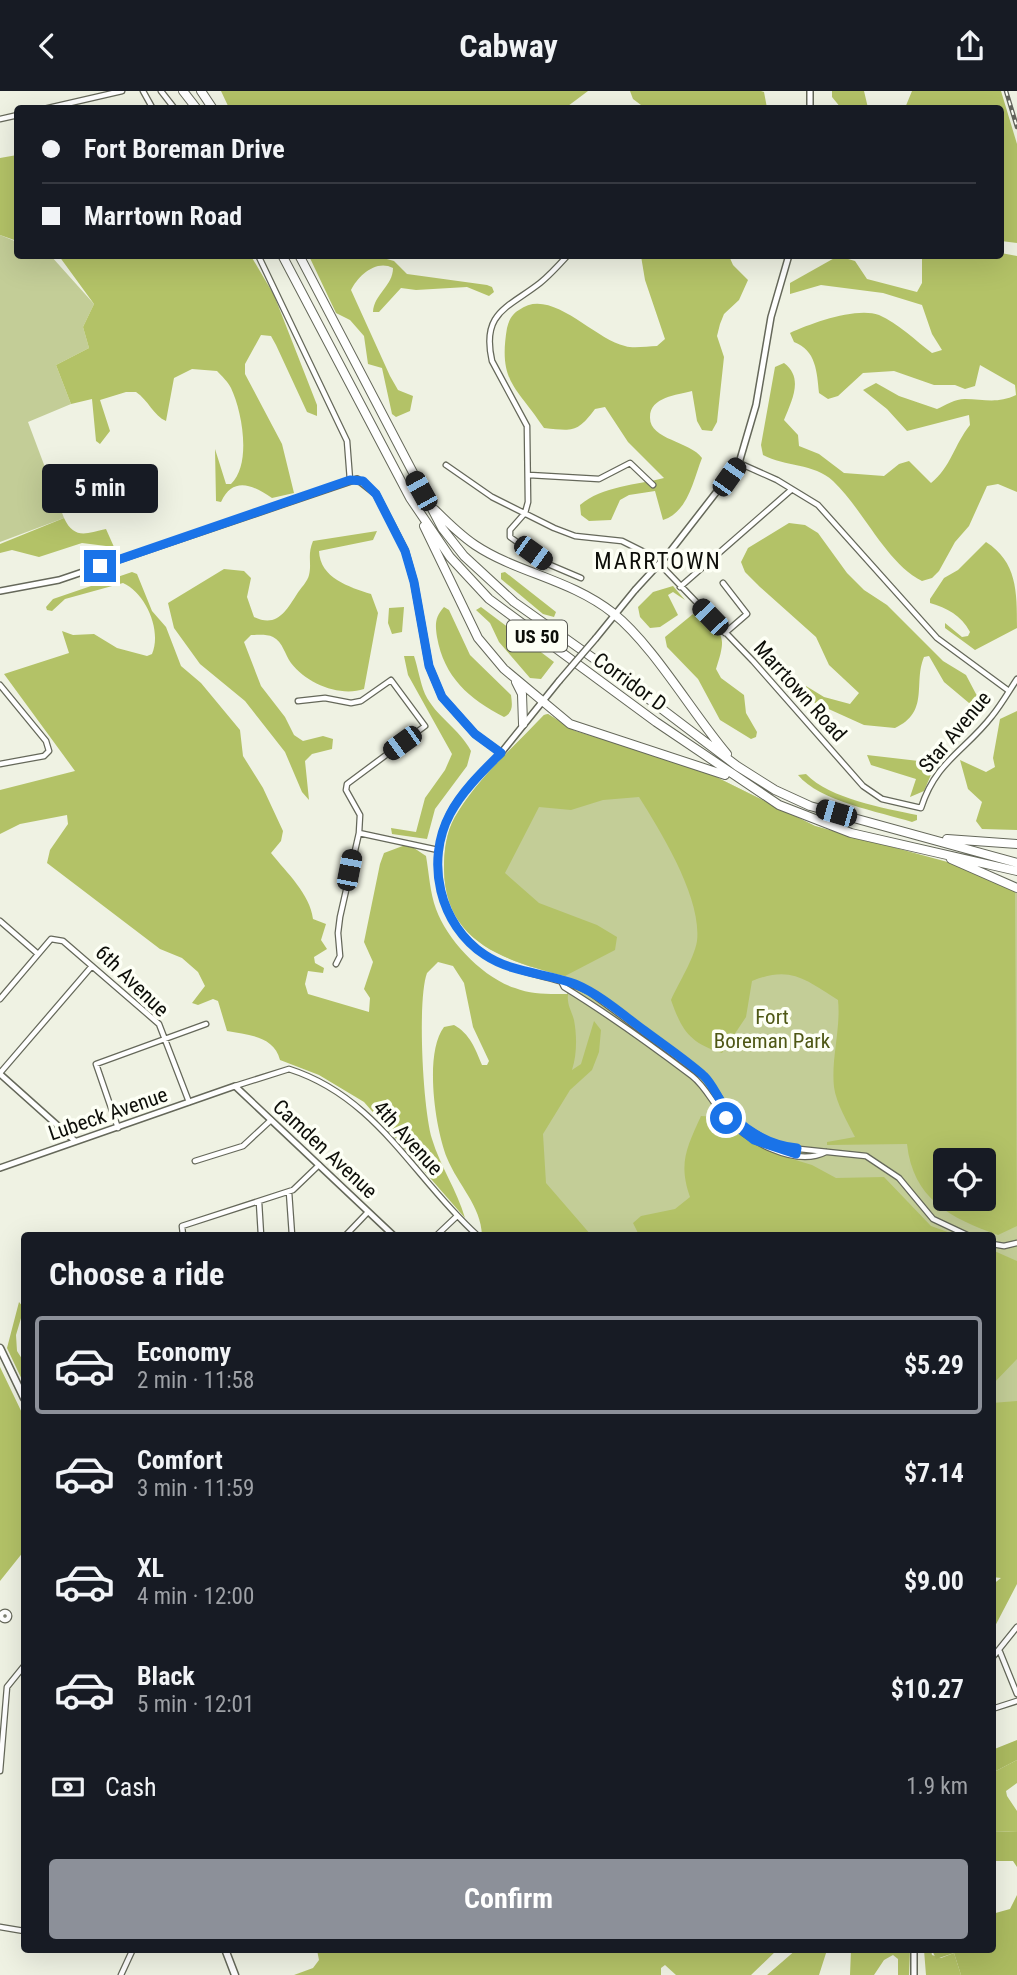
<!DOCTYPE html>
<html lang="en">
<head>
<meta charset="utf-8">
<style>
  body { margin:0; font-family:"Roboto Condensed",sans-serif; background:#242831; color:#f1f3f6; height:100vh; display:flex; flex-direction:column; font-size:26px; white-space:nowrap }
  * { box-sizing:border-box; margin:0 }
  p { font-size:23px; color:#9ea1a6 }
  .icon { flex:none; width:38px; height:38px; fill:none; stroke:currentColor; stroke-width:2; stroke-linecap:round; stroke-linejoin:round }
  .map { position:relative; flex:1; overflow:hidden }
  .side { position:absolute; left:21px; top:1141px; width:975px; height:721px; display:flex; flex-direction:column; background:#171b24; border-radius:7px; box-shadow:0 7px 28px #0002 }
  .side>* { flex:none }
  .banner { position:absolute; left:14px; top:14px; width:990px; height:154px; border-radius:7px; box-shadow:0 7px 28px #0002; display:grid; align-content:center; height:154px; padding:0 28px; background:#171b24 }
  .controls { position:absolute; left:933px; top:1057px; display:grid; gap:14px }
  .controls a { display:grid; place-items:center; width:63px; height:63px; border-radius:7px; background:#171b24; box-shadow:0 7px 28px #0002; font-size:35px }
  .end { position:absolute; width:32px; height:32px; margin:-16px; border:9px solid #1a73e8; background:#fff; box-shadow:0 0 0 4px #fff }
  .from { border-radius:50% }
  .bubble { position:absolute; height:49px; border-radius:7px; background:#171b24; box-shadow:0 7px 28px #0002; font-size:23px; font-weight:700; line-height:49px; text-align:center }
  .car { position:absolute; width:21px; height:42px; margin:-21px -10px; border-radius:9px; box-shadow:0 0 5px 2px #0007; background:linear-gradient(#222 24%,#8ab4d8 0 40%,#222 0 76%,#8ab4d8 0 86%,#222 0) }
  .banner b { display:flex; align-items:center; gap:24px; height:66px; font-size:26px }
  .banner b+b { border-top:2px solid #363941 }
  .banner i { width:18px; height:18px; background:#f1f3f6 }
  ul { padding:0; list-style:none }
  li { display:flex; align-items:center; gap:21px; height:98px; margin:0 14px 10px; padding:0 14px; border:4px solid transparent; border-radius:7px }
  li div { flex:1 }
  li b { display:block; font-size:26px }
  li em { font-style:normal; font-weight:700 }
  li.active { border-color:#8c9099 }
  li>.icon { width:63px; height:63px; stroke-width:1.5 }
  h2 { padding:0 28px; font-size:32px; line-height:84px }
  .pay { display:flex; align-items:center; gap:18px; height:77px; padding:0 28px; font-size:26px }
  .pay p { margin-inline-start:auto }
  .primary-button { display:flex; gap:14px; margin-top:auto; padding:14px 28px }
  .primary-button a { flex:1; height:80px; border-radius:7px; background:#8c9099; color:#fff; font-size:28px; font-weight:700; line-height:80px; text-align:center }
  header { display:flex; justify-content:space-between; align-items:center; height:91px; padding:0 28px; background:#171b24; font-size:32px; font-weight:700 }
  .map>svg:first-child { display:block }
</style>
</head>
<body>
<header><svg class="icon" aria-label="back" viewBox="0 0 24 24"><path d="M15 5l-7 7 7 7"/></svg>Cabway<svg class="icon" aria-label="share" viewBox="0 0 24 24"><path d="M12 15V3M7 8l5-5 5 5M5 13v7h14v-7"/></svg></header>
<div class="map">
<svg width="1017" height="1884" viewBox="0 0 1017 1884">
  <rect width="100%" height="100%" fill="#eff2e3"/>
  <path fill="#c3cd97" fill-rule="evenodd" d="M0,144L17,151L18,164L51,165L94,213L83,236L89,257L56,274L71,313L28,331L64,427L0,451Z
    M548,623L575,640L700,678L815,735L1017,801V1430L992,1476V1144H541L510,1106C537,1037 578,961 565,885C506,870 445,852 444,778C444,760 446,742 455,726C477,688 514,656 544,624ZM945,1069H984V1108H945Z"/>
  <path fill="#b3c267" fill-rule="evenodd" d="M221,0H588L564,18L229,17Z
    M630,0H761L764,1L767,17H645L633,8Z
    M832,0H864L868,17H841L832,6Z
    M912,0H1001L1017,53V152L1001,150V18L905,17Z
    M17,64L18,149L17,150L0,144V67Z
    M1001,162L1017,165V401L998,393L987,395L969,435L955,451L939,480L932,487L922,490C886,472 863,418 833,390C814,372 785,376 763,364L761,354L775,276L784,272C804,287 792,309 784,329L798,344L799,355L819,363L844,382L884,385L899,373L909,370L931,392C951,376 954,354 970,334L969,324L907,340L887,318L863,299L876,292L899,305L937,318C946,314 955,308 965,308C984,308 997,313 1016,304L1015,294L980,274L975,295L965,298L955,294H934L894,280L863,282L838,305L828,308L819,302C817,281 816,259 794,251L790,242C812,232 856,216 879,224C898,232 916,250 932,262L942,259L932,243L922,214L883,202L821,194L790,203V192L838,165L855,170L867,188L917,201L922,192V165Z
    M59,165H251L274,204L317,314V325L307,321L276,254L271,245L261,244L245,273V283L282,353L294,402L272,407C253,394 233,385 221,411L216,410L215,358L226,393H231C252,373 242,320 231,297C228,291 222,285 217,280L192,278L174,287L166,330C154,325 148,309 136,301H126L100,309L110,340L100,353L96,350L92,308L71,313L56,274L89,257L83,236L94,213Z
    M309,165H376L394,170L407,183L487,194L492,196L494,201L489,205L467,196L416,199L401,197L379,221H373C374,203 393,195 393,177C376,168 358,185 351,199L390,285L398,299L413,305L410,320L396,326L392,323L382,277L368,273L364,245L350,229L336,222Z
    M641,165H729L733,174L748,189L739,209L724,223L720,233L717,245L724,266L717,331L712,340L702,339L697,330L692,300C677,304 650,306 650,326C649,349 690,350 702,367C693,390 688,421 663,429L655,400L629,404L620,409L611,429L589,430L581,424L580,414C602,395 637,394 664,387L628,351L605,316L595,318C577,342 573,340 544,337C516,295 498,291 507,237C509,229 512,223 519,219C551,195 593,248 625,255C634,258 647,255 657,255L665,248L645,189Z
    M64,427C74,448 85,443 106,438L114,456L82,452L39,466L12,459L0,462V453Z
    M789,432L805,434L818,442L847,482L864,499L887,514L943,570L966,584L976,603L988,614L985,618L975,617L944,591L929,565L924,566C913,592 930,621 895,637L864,634L802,606L800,597L806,595L824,606L850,613L859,602L829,574L816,546L760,496L745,481L741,471L748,457Z
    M377,440L373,449L319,460C320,487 349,496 371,503L378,522L364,598C340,606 307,593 291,572C285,564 283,551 273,546C267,543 258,544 251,544L244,551L261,595L285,626L294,644L303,650L323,645L333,648L332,658L312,663L305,670L309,709L302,701L285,661L245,610L200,573L174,537L168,512L224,478L244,480L251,487L247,506L254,526C277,537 286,520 297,503C300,498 308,490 309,484C312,472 307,464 313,450Z
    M986,451C1017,471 1017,500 1017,537L975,559L945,537V532L962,546L968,545L970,541C961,524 947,517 930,512V508L944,487L958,479Z
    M132,481L137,483L152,520L166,536L181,575L201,592L240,639L243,665L263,697L283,740L281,750L271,762C287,782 310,803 313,828L326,833L321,849L327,858L314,866L315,872L324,877L323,882L308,880L305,893L308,903L369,921L370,907L364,898L373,871L364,851L380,773L384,762L408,753L426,765C429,782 430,802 436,818C447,849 483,887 515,897C532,904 550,903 568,903C567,915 571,918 574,929C577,945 577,964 572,979L581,973L594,930L601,939L599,961L592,979L570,999L543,1043L546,1092L591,1144H482C481,1115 458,1094 447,1067C435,1037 424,962 444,936L454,934C470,943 475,957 482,974H487L489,970L473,936L464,892L453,875L438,871L427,882C417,909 423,1019 432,1048C440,1075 457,1099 465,1127L364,1011L319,984L280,969C274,945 249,944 227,940L218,910L213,908L198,914L192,912L205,895L198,881L182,867L160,858L47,772L50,759L68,733L67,724L20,733L0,743V699L75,680L4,583L69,562L62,540L73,544L94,543L117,557L147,565L152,563C162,540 146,502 123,492L65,508L52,520L47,519L46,516L53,508Z
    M505,481L556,521L554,526L543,523L501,488V482Z
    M673,495L685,509L673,501L668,504L678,524L660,536L650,537L640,526L638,516L653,501Z
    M404,516L402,541L392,543L388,532L389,517Z
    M444,516L449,519L470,564L511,604C512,613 514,621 504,626C469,608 444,586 437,546C435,533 435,526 444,516Z
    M481,516L554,571L541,588L530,587L499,551L490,532L476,519Z
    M693,523C723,543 728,541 716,578L721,587L744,604L746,622L757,641L756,646L751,648L720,629L698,588L667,556L665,546Z
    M404,565H414C418,577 420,591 425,603C436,626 459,637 471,660L467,675L435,718L427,748L392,743L391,737L416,741L425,707L445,679L452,663L408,584Z
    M1017,620V739L982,738L976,730L982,711L968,698L960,669L986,681L995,676L993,667L1000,628Z
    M548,623L575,640L700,678L815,735L966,776L1015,799L1017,1135L998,1144C950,1127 913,1108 907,1053L827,1054V1051L855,1046C848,1032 836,1012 834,996C831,967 841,938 838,909C806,889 791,874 752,890L746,926L722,962C690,952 682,940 671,909C679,891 694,868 697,850C702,807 661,741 639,706L603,709L571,719L539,716L505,782L539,812L597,834L617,846L615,859L565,885C506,870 445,852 444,778C444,760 446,742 455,726C477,688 514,656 544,624ZM945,1069H984V1108H945Z
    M867,664L936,672L924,700L910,706L916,688L871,674Z
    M806,683C830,708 884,717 917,724V729L912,731C880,721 819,710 798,684Z
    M701,1025L717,1026L720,1034L779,1064L812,1074L836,1087L884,1086L931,1135L956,1144H639L633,1132L641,1125L675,1118L690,1106C678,1072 687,1056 701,1025Z
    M992,1159L1017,1170V1268L992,1294Z
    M19,1211L24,1217L16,1244L17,1260L24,1271V1293L7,1257Z
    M0,1276L24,1326V1460L0,1490Z
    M1017,1310V1493L992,1541V1494L1001,1487L992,1486V1312Z
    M1017,1669V1692L1006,1700L1007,1705L1017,1720V1741L992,1740V1682Z
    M797,1858L827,1859L819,1884H767Z
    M317,1859H777L751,1884H676L665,1874L661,1877V1884H294L313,1877L319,1869Z
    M851,1859H910L909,1884H898V1868L893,1864L884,1869L874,1884H850Z
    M924,1859H931L932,1864L941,1867L954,1862L961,1884H926Z"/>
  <path fill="#acbb60" d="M1017,1649V1669L992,1682V1659Z
    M992,1740L1017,1741V1776L1013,1770H992Z
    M1017,1804V1884H961L954,1862L936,1868L932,1859L992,1858V1823L1010,1818Z"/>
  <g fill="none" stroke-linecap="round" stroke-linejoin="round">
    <g stroke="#65685a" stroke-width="7">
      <path id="minor" d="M143,0L153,18
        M161,0L175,18
        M44,18L122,0
        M0,28L18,24
        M258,164L347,350L350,389
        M568,164C559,174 550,184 540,192C508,217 481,221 492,270L527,335L528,411L525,422L510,439V446L548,473L581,487
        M739,372L777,389L818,414L937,547L1009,600
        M446,374L492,406L554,437L575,445L622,450L652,465L753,570L863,695L882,708L921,717C936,670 965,660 992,625C1001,614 1009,600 1017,588
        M529,384L599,388L630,372L653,394
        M723,492L747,523L725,542
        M680,496L791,399
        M0,594L46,650L49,660L44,665L0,673
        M298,610L325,607L351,612L361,610L391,589L425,635L347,693L346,699L360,724L359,742L340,826L338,842L340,865L336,873
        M501,662C483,681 461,700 449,724C422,778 445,849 502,873C530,885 561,887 588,900L707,988L730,1022L748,1038L767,1049L790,1057L866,1065L899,1087L933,1128L967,1144
        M359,742L438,759
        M0,830L38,863
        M561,890L564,896C608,923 651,954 692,985C706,996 713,1013 725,1026C746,1049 795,1077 826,1061
        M0,908L51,848L63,850L159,933L189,1011
        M0,982L92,875
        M235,995L289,978C377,1006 413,1086 477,1144
        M118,1037L96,973L206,933
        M195,1070L243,1055L271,1029
        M289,1101L292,1144
        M259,1111L261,1144
        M183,1144L182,1135L293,1099L319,1074
        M346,1144L368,1121
        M437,1144L456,1126
        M992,1153L1004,1155L1017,1152
        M1 1525a4 4 0 1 1 8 0a4 4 0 1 1-8 0Z
        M1000,1561L1017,1603
        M992,1567L1017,1536
        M992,1618L1017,1610
        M0,1680L7,1596L24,1575
        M0,1836L24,1840
        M121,1884L133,1858"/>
    </g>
    <g stroke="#65685a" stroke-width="8">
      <path id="tertiary" d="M810,0V18
        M669,462L739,372L756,314L771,226L789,164
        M0,500L59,489L357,388L376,403L405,459L414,491L429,575L442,606L475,643L501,662L559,590
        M596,547L635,499
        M0,983L75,1050
        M0,1077L235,995L393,1144
        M914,1858V1884"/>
    </g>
    <g stroke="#65685a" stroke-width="9">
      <path id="secondary" d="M0,1257L24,1307
        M225,1858L235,1884"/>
    </g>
    <g stroke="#65685a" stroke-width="10">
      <path id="motorway" d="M183,0L197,18
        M201,0L213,18
        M282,164L410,407L450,466L489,508L656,631L779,714L851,742L1017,780
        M299,164L442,437L464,465L514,511L617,584L737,675L775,699L810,715L1017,772
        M435,419C448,432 460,444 475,454C517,482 570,488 613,522C654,555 692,622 727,663
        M424,435L478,547L504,578L570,633L725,684
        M516,591L522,603L523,633
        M947,748L1017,753
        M951,768L1017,797"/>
    </g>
    <use href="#minor" stroke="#fff" stroke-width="4.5"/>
    <use href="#tertiary" stroke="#fff" stroke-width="5"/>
    <use href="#secondary" stroke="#fff" stroke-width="6"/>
    <use href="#motorway" stroke="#fff" stroke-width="8"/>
    <g stroke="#63645c" stroke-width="4.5">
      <path id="rail" d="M1006,0L1017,36"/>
    </g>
    <use href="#rail" stroke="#fdfff5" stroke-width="2" stroke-dasharray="5" stroke-linecap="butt"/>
    <g stroke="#65685a" stroke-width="8" stroke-linecap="butt">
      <path id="tertiary-bridge" d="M635,499L669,462
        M559,590L596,547"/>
    </g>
    <use href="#tertiary-bridge" stroke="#fff" stroke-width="5"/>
  </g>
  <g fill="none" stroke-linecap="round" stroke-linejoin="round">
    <path stroke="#1a73e8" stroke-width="9" d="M100,475L350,389L363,390L376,403L405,460L414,491L429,575L442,606L475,643L501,662C483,680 462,700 450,723C425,770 439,834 485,864C512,882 546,882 575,893C601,904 623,924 645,940C665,955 686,969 704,985C712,993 716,1003 722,1012C739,1036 766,1054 797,1057L796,1063L754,1049L726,1027"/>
  </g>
  <g text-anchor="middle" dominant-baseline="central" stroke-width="7" stroke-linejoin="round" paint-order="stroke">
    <rect fill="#fdfff5" stroke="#555650" stroke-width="2" x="507" y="529.5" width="60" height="31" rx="5"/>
    <g font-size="19" font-weight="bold" fill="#0d0e09">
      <text x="537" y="545">US 50</text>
    </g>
    <g font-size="21" fill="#0d0e09" stroke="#fdfff5">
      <text transform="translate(630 591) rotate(36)">Corridor D</text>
      <text transform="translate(800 600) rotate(48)">Marrtown Road</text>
      <text transform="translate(955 641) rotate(-50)">Star Avenue</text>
      <text transform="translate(132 890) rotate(44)">6th Avenue</text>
      <text transform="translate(108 1023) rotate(-19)">Lubeck Avenue</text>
      <text transform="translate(408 1047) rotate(48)">4th Avenue</text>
      <text transform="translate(325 1058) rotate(43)">Camden Avenue</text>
    </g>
    <g font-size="21" fill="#4e5715" stroke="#fdfff5">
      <text x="772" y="926">Fort<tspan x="772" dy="24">Boreman Park</tspan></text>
    </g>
    <g font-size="23" letter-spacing="2" fill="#0d0e09" stroke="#fdfff5">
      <text x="658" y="470">MARRTOWN</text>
    </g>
  </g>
</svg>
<div class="controls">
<a><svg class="icon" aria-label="locate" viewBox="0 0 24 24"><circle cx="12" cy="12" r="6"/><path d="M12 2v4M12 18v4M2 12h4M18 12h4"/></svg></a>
</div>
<i class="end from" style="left:726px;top:1027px"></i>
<i class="end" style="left:100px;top:475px"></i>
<div class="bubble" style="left:42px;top:373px;width:116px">5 min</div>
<i class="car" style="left:729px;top:386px;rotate:35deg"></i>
<i class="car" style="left:421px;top:400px;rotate:331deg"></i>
<i class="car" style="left:533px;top:462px;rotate:126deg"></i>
<i class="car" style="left:710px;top:526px;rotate:316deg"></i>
<i class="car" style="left:402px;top:652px;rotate:234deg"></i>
<i class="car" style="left:836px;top:722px;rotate:286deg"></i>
<i class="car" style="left:349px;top:779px;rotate:11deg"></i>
<div class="banner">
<b><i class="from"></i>Fort Boreman Drive</b>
<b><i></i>Marrtown Road</b>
</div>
<section class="side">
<h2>Choose a ride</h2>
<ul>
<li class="active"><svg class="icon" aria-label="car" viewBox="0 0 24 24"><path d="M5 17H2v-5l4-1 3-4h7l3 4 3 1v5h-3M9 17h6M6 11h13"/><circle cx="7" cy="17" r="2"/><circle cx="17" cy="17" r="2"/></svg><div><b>Economy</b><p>2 min · 11:58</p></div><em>$5.29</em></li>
<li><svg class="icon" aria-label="car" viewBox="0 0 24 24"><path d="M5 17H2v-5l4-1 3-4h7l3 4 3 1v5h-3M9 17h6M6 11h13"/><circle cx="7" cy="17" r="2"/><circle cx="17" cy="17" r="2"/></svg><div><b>Comfort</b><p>3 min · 11:59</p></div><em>$7.14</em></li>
<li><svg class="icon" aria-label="car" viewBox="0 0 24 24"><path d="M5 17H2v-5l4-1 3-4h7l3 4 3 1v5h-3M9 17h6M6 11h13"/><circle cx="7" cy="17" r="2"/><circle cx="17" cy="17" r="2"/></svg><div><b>XL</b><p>4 min · 12:00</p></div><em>$9.00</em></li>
<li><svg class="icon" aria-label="car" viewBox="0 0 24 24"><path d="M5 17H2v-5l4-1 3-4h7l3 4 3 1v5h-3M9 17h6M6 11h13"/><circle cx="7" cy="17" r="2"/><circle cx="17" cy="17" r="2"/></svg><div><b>Black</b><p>5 min · 12:01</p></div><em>$10.27</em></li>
</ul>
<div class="pay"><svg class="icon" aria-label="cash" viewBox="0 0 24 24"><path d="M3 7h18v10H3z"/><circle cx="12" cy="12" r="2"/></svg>Cash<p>1.9 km</p></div>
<div class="primary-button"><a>Confirm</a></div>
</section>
</div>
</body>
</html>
